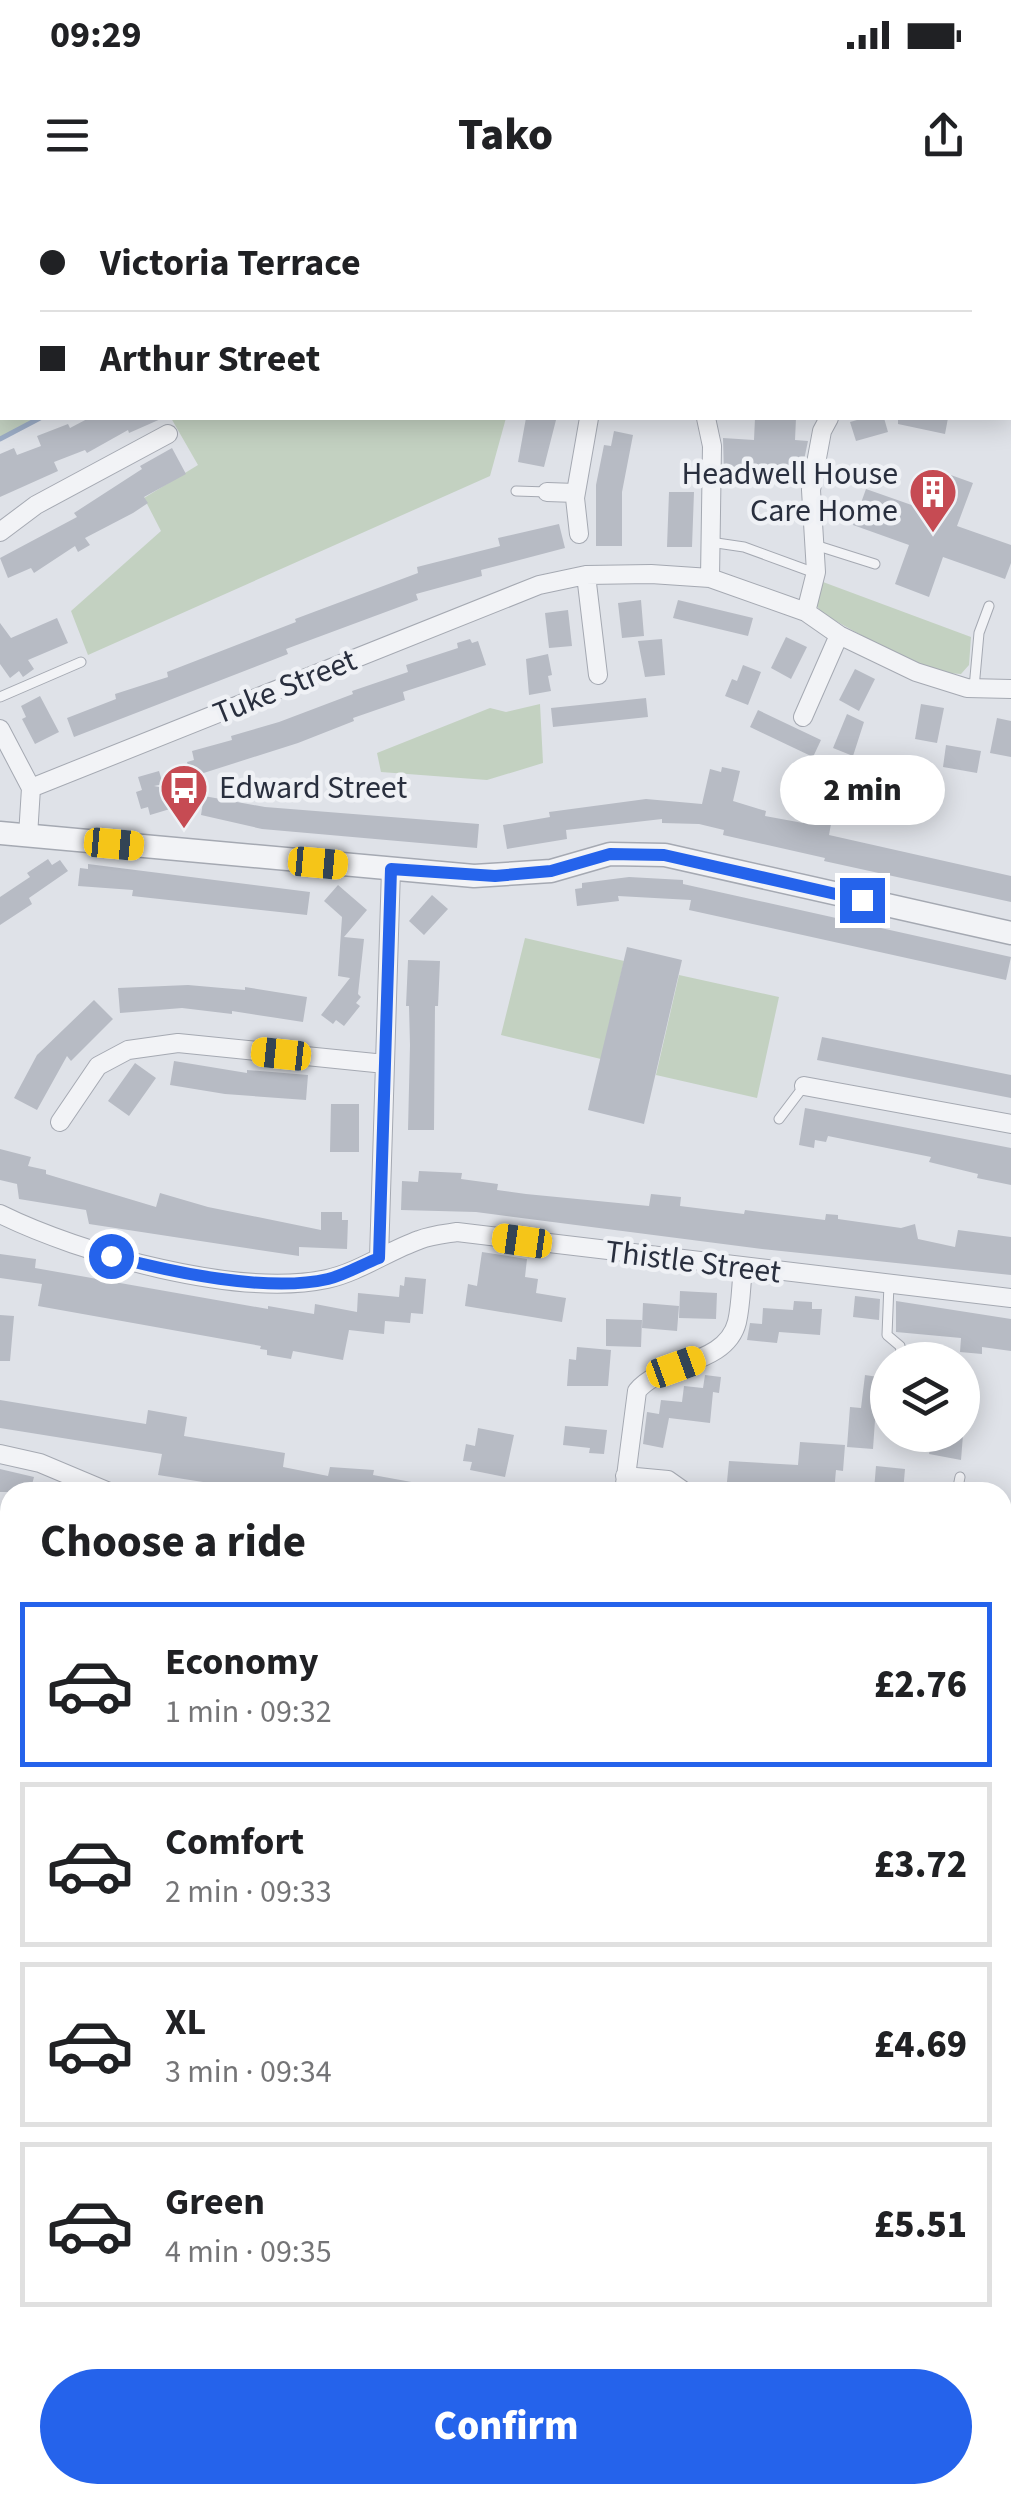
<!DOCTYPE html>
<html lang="en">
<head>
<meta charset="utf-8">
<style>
  body { margin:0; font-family:"Source Sans 3",sans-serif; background:#f6f6f6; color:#202124; height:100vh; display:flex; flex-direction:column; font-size:38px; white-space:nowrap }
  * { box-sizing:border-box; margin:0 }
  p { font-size:32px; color:#757577 }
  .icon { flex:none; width:55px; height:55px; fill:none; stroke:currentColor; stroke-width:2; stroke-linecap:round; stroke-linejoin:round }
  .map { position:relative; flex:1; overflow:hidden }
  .details { position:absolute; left:0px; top:1282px; width:1012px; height:1022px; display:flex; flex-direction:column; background:#fff; border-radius:30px 30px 0 0; box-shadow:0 5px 25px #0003 }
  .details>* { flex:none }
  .top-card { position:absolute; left:0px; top:0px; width:1012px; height:220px; box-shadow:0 5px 25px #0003; display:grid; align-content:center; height:220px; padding:0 40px; background:#fff }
  .controls { position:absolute; left:870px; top:1142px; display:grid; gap:20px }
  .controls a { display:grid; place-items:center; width:110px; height:110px; border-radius:50%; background:#fff; box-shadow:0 5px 25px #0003; font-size:50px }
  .end { position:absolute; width:45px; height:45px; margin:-22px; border:12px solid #2563eb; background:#fff; box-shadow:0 0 0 5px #fff }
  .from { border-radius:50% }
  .bubble { position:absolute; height:70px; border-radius:35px; background:#fff; box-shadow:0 5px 25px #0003; font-size:32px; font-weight:800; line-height:70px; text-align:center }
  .car { position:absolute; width:30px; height:60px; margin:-30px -15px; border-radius:12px; box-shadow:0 0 8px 2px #0007; background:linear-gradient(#f5c518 24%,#345 0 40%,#f5c518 0 76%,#345 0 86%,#f5c518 0) }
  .top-card b { display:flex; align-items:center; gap:35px; height:95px; font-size:38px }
  .top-card b+b { border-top:2px solid #e0e0e0 }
  .top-card i { width:25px; height:25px; background:#202124 }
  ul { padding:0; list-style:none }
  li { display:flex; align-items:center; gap:30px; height:165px; margin:0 20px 15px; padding:0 20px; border:5px solid #e0e0e0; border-radius:0px }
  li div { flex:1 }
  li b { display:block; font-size:38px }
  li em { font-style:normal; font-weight:800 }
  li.on { border-color:#2563eb }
  li>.icon { width:90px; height:90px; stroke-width:1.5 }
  h2 { padding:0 40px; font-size:45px; line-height:120px }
  .action { display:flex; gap:20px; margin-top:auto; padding:20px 40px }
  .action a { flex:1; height:115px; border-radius:60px; background:#2563eb; color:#fff; font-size:40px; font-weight:800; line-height:115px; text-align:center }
  .status { display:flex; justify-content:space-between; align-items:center; height:70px; padding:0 50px; background:#fff; direction:ltr }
  .status svg { height:28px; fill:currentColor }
  header { display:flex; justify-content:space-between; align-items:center; height:130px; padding:0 40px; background:#fff; font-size:45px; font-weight:800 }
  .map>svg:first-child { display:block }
</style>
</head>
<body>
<div class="status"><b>09:29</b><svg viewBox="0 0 49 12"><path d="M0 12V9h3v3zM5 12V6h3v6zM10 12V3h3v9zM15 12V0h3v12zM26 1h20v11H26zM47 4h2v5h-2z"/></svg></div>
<header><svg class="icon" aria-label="menu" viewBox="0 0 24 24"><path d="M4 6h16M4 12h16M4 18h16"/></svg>Tako<svg class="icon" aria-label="share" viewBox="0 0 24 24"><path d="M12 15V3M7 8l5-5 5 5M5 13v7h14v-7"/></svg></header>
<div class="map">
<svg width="1011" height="2304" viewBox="0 0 1011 2304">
  <rect width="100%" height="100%" fill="#dfe2e8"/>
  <path fill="#cdd1d9" d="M0,1876L10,1879V2088H0Z"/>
  <path fill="#c3d1c1" d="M0,0H579L2,2V218H40L0,239Z
    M171,218H506L490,276L88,455L71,411L161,331L144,298L198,265Z
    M823,382L971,437L969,465L961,474C924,474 857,432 823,414L815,404Z
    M540,504L543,563L487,580L381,572L377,553L490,508L506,512Z
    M525,738L624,761L601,859L501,835Z
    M679,775L779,797L757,898L656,875Z"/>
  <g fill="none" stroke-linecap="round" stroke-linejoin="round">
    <path stroke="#9cadc6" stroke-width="5" d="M667,2L672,0
      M0,239L40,218"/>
  </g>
  <path fill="#b7bbc4" d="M89,218H163L129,233L128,230L87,253L85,250L54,262L58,271L0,297V254L14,248L17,255L41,246L37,236L68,224L70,228Z
    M526,218L556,220L544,267L518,262Z
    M755,218H796L795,240L808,241L800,279L724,274L723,238L754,240Z
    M864,218H884L888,232L856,241L850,222Z
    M898,218H948L945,234L898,224Z
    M614,231L633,235L622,292V346H596V285L604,245L611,246Z
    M172,248L186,274L144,297L148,303L133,313L85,338L90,345L78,352L75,346L34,373L31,368L8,378L0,358L77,317L74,313L142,269L140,266Z
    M937,270L973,283L957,326L1011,345V363L1005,379L943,357L929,397L895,384L909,345L853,325L866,289L923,309Z
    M669,292H694L692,347H667Z
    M559,324L565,348L481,370L482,376L416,394L418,400L286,449L288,454L74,537L67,518L116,499L115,494L168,477L167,472L296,422L295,419L418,373L417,367L500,346L498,338Z
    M641,400L644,436L622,438L618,403Z
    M678,400L753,418L748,436L673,418Z
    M568,410L572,446L549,448L545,413Z
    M57,418L68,443L28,460L34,469L23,477L19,471L10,478L0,464V423L11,438Z
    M786,437L807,447L791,479L771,468Z
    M470,439L472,443L478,441L486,465L403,492L405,500L353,518L354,521L298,543L191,577L187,562L194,560L192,551L232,540L231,536L279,522L353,494L352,491L408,472L406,465L458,448L457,443Z
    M662,439L665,475L645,477L638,441Z
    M548,454L552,475L548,476L551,491L529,495L526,459Z
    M743,465L761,472L748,505L725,496L732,479L737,481Z
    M855,469L875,479L859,511L839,500Z
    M40,496L59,532L35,544L22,519L26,517L21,506Z
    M646,498L648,517L553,527L551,508Z
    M921,504L944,508L937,543L915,539Z
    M758,510L821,540L813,557L750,527Z
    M847,514L864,522L853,556L833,548Z
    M997,518L1011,521V557L990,553Z
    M946,545L981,551L977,573L943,567Z
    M722,567L740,571L733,601L766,611L765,616L803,623L805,615L812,617L814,609L833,613L829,635L1011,676V702L824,661L825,658L723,635L724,630L699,624L662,623V619L566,630L567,639L507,649L503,625L550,617L549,612L646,599L702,604L710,569L721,572Z
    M159,571L163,584L154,586L164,588L170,609L150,615L148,607L141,609L136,592L142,590L138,577Z
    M204,596L265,607L479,624L477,648L262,629L201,615Z
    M48,659L52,665L60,660L68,671L29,698L32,704L0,725V697L30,677L27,673Z
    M88,664L310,692L307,715L132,696L133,690L78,686L80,668L88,669Z
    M629,677L683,680V684L1011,757L1006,780L689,710L691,700L618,696L619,701L577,706L575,689L582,688V683Z
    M338,685L367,710L344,737L364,739L358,794L361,797L356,803L360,806L344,826L336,820L333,824L321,815L350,778L338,776L342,717L324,701Z
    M432,695L448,709L424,735L409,721Z
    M627,747L682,760L644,924L588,910Z
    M408,760L440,761L438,806H435L434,930H408L410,845L409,806H406Z
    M188,785L245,790V787L307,797L303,822L232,811V814L182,808L120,813L118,788Z
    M94,800L113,819L71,861L67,856L37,910L14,898L37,855Z
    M822,837L1011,875V898L817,860Z
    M174,861L247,873V870L308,875L306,900L225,894L170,885Z
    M135,863L156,878L129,916L108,901Z
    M331,904H359V952H330Z
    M805,908L1011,948V985L977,978L978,974L929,962L931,957L828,936L826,942L815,940L814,948L799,945Z
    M0,949L31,957L28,966L46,970V974L156,1007L160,993L208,1007L321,1030V1012H342V1020H348L347,1049L299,1047V1056L89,1024L86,1010L19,999L17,984L0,980Z
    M419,971L462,973L461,979L498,984L497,990L526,994L649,1006L651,994L681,997L680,1006L744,1014L745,1010L825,1020L826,1014L838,1015V1019L901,1028L915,1024L918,1039L955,1047L958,1030L1011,1037V1075L762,1049L476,1012L401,1010L402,981L418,982Z
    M482,1052L527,1059L525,1077L538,1079L536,1093L566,1098L562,1122L465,1106L468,1084L477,1086Z
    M0,1054L36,1059L35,1068L268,1109V1106L314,1114L315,1104L357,1112L358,1093L399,1097L400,1085L404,1086L405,1077L426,1079L423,1114L411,1113L410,1123L385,1121L384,1134L349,1130L343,1160L293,1151L291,1159L267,1155V1150L260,1149L261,1146L38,1106L42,1084L0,1078Z
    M680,1091L717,1093L716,1119L679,1118Z
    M855,1096L880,1099L879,1120L853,1117Z
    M794,1101L812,1102V1109H822L820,1135L779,1132L777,1143L747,1140L750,1123L762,1124L763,1108L793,1110Z
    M896,1101L1011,1119V1151L982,1147V1154L960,1152L961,1138L896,1132Z
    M643,1103L679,1106L677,1131L642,1128Z
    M0,1115L14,1116L10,1161H0Z
    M606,1119L642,1120L641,1147L606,1146Z
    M577,1147L611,1150L608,1186H567L569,1159L576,1160Z
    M705,1175L721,1177L719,1193L713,1192L710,1223L669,1218L663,1248L643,1244L647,1212L659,1214L661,1200L682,1202L684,1186L703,1188Z
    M865,1175L878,1177L873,1249L847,1247L850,1207L861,1208Z
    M0,1200L146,1224L148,1210L187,1217L184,1236L285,1253L283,1267L328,1276L330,1267L374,1270L373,1275L428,1285L427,1292H267L158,1275L162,1254L0,1228Z
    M565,1226L607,1230L604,1254L589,1253L590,1248L563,1245Z
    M478,1228L514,1235L505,1277L470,1270L472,1262L463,1261L466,1244L475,1246Z
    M933,1235H963L961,1260L929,1254Z
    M800,1242L845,1245L843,1271L836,1270L834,1292H726L729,1261L798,1265Z
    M876,1266L905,1269L903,1292L874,1290Z
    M0,1269L34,1277L30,1292H0Z"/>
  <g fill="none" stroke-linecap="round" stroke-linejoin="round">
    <g stroke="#a5a9b2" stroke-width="11">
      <path id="service" d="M516,291L547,292
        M710,342L744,347L815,373
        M815,345L875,364
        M974,488L979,433L989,406
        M0,497L81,462
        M779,919L804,886
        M889,1084L887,1135L900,1146L903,1160
        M957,1292L960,1277
        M1002,1359L1011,1362
        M0,1510L10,1512
        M0,2009L10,2011
        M0,2064L10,2065
        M0,2107L10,2109"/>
    </g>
    <g stroke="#a5a9b2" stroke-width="20">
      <path id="minor" d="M1010,90L1011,91
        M706,218L712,246L710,378
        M547,292L576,293
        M0,332L36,305L168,234
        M579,334L575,298L589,218
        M586,375L598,475
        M806,412L816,372L811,290L822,231L829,218
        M803,517L839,435
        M0,529L31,588
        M28,636L31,588L539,385L586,375L651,374L710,378L806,412L839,435L916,472L967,488L1011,489
        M804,886L1011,924
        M60,922L98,866L128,850L178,843L385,864
        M0,1014C81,1054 238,1098 327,1079C359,1072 388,1051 419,1040C431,1035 444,1034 457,1032L1011,1098
        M379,1058L391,669
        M0,1254L40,1263L109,1292
        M625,1276L668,1280L685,1292
        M624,1292L637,1191C661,1161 726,1166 737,1122C741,1105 741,1085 743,1068
        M0,1411L10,1412
        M0,1605L10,1607
        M1002,1834L1011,1832
        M0,1868L10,1875
        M1002,2005L1011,2003
        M925,2295L927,2304"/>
    </g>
    <g stroke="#a5a9b2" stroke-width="25">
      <path id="tertiary" d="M0,633L474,676L551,671L610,654L665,655L1011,733
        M1002,1396L1011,1382
        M414,2304L427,2295"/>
    </g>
    <g stroke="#9fa5b3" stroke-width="30">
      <path id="primary" d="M0,2269L10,2271
        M1002,2278H1011
        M0,2294L49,2304
        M126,2295L172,2304
        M733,2304L761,2295"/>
    </g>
    <use href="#service" stroke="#f2f3f6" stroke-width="9"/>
    <use href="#minor" stroke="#f2f3f6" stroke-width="18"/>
    <use href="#tertiary" stroke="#f2f3f6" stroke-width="22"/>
    <use href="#primary" stroke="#fff" stroke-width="28"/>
  </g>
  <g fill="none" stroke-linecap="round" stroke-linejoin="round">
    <path stroke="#2563eb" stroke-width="12" d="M111,1056C171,1072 268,1093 328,1079C345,1075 363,1064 379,1058L391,669L495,676L551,671L610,654L664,655L862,700"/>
  </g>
  <defs>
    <g id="building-pin" transform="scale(2.5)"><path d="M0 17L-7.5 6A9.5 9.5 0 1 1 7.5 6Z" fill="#c64b53" stroke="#eff1f5"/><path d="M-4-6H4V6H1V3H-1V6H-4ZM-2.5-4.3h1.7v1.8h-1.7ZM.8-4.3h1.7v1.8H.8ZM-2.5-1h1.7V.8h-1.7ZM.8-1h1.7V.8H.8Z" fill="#fff"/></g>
    <g id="bus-pin" transform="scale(2.5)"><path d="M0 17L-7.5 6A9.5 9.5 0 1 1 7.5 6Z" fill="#c64b53" stroke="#eff1f5"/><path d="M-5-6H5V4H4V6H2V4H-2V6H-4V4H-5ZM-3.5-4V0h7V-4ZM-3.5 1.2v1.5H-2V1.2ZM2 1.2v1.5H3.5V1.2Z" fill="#fff"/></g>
  </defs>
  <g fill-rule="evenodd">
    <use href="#building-pin" x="933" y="292"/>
    <use href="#bus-pin" x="184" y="588"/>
  </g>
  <g text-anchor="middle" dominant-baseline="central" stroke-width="9" stroke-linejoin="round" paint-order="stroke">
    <g font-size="32" fill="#292f3e" stroke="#eff1f5" text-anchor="end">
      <text x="898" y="274">Headwell House<tspan x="898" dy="37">Care Home</tspan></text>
      <text x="219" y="588" text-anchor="start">Edward Street</text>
    </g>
    <g font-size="32" fill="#292f3e" stroke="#eff1f5">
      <text transform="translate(285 487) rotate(-22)">Tuke Street</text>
      <text transform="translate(693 1062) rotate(7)">Thistle Street</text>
    </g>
  </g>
</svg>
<div class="controls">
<a><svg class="icon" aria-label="layers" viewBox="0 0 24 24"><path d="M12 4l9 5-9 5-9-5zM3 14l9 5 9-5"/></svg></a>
</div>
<i class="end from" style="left:111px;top:1056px"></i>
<i class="end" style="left:862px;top:700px"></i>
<div class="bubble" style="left:780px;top:555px;width:165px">2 min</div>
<i class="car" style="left:114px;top:644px;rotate:95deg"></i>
<i class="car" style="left:318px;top:663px;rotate:95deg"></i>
<i class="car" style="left:281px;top:854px;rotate:276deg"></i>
<i class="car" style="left:522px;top:1041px;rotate:278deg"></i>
<i class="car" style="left:676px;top:1167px;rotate:70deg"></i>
<div class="top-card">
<b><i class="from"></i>Victoria Terrace</b>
<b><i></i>Arthur Street</b>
</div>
<section class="details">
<h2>Choose a ride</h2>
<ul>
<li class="on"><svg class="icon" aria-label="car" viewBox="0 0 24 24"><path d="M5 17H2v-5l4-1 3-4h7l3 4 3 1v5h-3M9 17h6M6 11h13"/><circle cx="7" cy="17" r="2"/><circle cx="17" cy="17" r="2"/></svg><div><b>Economy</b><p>1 min · 09:32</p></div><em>£2.76</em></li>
<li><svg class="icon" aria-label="car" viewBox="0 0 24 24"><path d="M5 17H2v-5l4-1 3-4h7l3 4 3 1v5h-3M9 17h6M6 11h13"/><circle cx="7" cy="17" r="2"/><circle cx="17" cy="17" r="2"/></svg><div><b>Comfort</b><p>2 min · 09:33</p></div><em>£3.72</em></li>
<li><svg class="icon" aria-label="car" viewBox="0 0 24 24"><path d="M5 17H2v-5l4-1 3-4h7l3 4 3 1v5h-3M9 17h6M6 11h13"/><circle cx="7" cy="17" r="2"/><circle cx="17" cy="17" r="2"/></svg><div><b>XL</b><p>3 min · 09:34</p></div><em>£4.69</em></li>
<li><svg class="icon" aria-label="car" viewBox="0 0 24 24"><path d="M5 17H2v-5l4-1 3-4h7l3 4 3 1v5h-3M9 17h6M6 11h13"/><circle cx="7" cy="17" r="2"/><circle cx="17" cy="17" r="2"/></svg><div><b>Green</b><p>4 min · 09:35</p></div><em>£5.51</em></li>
</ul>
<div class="action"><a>Confirm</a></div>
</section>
</div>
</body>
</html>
